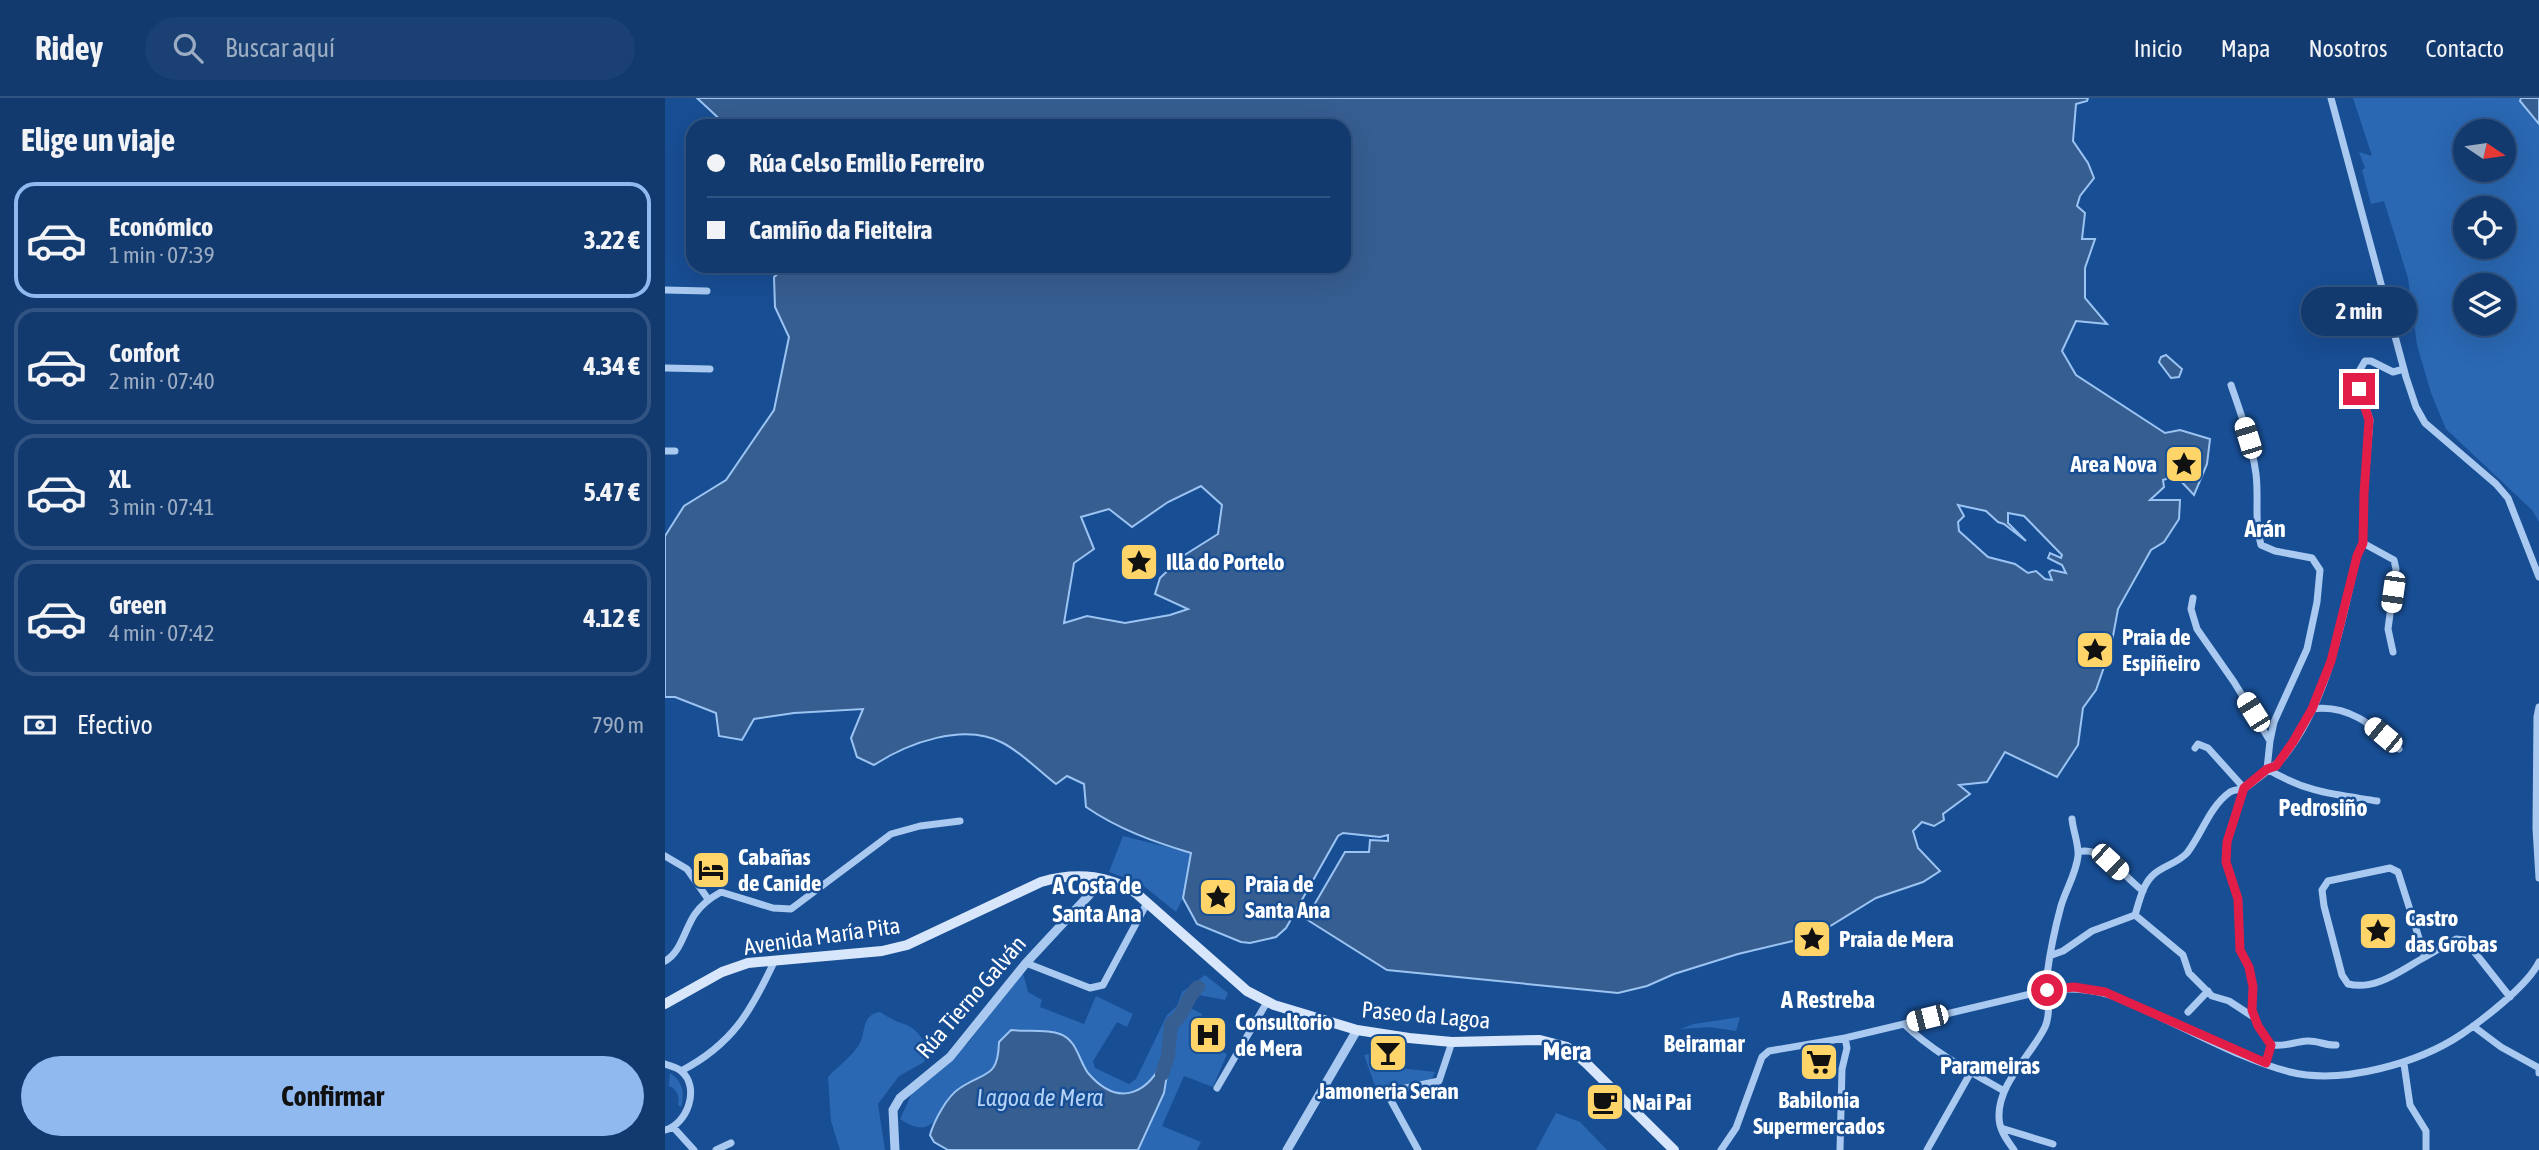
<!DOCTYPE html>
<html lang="es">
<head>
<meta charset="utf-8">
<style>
  body { margin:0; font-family:"Asap Condensed",sans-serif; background:#1b4174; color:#f1f3f6; height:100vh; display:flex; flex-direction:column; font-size:26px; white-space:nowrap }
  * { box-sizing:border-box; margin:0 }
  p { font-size:23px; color:#9cadc3 }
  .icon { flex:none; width:38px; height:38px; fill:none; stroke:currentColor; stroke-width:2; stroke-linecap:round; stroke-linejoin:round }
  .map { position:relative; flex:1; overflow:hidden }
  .sheet { display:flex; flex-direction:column; background:#123a6f; width:665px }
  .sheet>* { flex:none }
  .guide { position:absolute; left:21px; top:21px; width:665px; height:154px; border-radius:21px; box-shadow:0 7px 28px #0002,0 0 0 2px #315482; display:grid; align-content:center; height:154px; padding:0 21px; background:#123a6f }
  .needle { width:46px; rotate:103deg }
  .fabs { position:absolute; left:1788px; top:21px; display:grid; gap:14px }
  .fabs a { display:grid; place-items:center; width:63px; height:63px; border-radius:50%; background:#123a6f; box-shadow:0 7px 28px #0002,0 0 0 2px #315482; font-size:35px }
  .end { position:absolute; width:32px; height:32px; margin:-16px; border:9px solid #e11d48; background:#fff; box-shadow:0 0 0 4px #fff }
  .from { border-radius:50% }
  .bubble { position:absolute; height:49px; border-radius:24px; background:#123a6f; box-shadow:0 7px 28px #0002,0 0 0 2px #315482; font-size:23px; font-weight:700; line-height:49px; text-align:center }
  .car { position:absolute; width:21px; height:42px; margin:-21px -10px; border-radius:9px; box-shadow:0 0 5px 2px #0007; background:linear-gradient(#fff 24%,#345 0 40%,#fff 0 76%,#345 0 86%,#fff 0) }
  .guide b { display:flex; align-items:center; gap:24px; height:66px; font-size:26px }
  .guide b+b { border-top:2px solid #315482 }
  .guide i { width:18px; height:18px; background:#f1f3f6 }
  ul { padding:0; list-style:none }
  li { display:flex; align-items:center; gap:21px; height:116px; margin:0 14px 10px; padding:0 7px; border:4px solid #315482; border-radius:21px }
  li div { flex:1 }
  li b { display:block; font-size:26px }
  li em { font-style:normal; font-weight:700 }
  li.current { border-color:#90b9f0 }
  li>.icon { width:63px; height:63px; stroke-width:1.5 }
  h2 { padding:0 21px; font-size:32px; line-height:84px }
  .pay { display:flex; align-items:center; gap:18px; height:77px; padding:0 21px; font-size:26px }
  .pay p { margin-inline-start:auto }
  .action { display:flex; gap:14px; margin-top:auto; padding:14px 21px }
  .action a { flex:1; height:80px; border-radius:42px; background:#90b9f0; color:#111; font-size:28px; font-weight:700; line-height:80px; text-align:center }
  header { display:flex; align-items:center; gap:42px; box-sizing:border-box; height:98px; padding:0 35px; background:#123a6f; border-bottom:2px solid #315482 }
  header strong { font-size:33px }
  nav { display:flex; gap:38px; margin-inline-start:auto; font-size:24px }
  .search { width:490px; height:63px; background:#1b4174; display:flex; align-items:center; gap:18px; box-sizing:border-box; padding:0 24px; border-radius:38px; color:#9cadc3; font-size:26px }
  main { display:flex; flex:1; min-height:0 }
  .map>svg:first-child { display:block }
</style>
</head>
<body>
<header>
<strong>Ridey</strong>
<div class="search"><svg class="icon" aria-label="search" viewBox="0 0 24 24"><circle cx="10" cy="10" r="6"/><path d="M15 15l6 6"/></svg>Buscar aquí</div>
<nav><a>Inicio</a><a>Mapa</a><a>Nosotros</a><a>Contacto</a></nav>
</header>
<main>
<section class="sheet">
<h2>Elige un viaje</h2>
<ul>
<li class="current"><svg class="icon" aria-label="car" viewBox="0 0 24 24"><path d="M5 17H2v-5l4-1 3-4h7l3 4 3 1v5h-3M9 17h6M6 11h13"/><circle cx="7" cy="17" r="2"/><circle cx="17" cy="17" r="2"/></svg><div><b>Económico</b><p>1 min · 07:39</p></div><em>3.22 €</em></li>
<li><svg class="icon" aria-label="car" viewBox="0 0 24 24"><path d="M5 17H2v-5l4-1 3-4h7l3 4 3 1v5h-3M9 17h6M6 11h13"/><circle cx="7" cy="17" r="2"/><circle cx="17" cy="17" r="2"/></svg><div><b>Confort</b><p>2 min · 07:40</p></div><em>4.34 €</em></li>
<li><svg class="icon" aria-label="car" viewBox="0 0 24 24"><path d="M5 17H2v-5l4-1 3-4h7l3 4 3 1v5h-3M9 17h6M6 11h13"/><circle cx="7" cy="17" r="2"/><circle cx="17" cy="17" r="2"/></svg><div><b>XL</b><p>3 min · 07:41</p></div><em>5.47 €</em></li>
<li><svg class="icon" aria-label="car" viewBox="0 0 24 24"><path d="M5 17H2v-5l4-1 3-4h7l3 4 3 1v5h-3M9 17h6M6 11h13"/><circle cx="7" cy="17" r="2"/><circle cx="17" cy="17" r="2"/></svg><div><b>Green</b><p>4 min · 07:42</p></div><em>4.12 €</em></li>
</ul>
<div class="pay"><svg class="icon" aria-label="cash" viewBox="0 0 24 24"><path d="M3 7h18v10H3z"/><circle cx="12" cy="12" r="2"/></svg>Efectivo<p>790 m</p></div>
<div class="action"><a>Confirmar</a></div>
</section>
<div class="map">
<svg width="1874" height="1052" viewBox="0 0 1874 1052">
  <rect width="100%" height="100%" fill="#184e94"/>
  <path fill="#2a68b3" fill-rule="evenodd" d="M1688,0H1863L1874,22V424L1867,412L1781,331L1766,295L1752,247L1743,180L1719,103L1706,106L1697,72L1700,70L1694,54L1707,58ZM1801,33H1839V72H1801ZM1801,110H1839V149H1801ZM1801,187H1839V226H1801Z
    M1678,201L1703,227L1689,237L1664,212Z
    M458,738L527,755L518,800L511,814L475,785L444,774Z
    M358,875L363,894L377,902L375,909L419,926L431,898L468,916L462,929L452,924L428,963L430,970L464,986L471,981L502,917L512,908L517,894L540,877L563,895L560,902L534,897L524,909L537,916L527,938L562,956L548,989L519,978L497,1028L536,1044L532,1052H473C489,1025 497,995 505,966L501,958C484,996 454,1011 423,974C413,963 412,942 395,936C380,931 361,934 346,932L335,944C333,989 314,970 292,992C271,1012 271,1045 235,1021L249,991L302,946Z
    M215,914C241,932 248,920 264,953L259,964L234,978L213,1006L220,1052H175L166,1023L163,979C172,969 188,958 195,945C201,933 196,917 215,914Z
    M1075,919L1071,933L1045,929L1015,931L1029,926Z
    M704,956L709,967L770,974L764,987L713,996L699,957Z
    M5,975C18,983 20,996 16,1009L13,1007C15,999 12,991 4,988Z
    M891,1015L915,1024L942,1052H871Z"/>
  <path fill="#375e91" stroke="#9bc4f3" stroke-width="2" fill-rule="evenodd" d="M32,0H1423L1422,3L1411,6L1408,43L1423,65L1429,80L1415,98L1412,108L1420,115L1417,141H1430L1420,170V200L1442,226L1411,223L1397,253L1411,277L1500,335L1515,332L1545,341L1542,366L1529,397L1511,378L1498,382L1499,389L1485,402H1515L1514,421L1499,444L1486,452L1453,511L1446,549L1431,592L1418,610L1413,647L1392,679L1340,654L1322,684L1294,687L1305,696L1278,716L1279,722L1269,728L1257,724L1248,733L1253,750L1275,773L1258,784L1211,800L1149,838L1073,856L1009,876L982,888L953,895L722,872L641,821L680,754H704L705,742L723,743V737L715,739L678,735L673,738L621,830L611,839L585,845L576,844L532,826L518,800L526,755C489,744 453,731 421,709L419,686L402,678L391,686C374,673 357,655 338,645C299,624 243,645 209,667L192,659L186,640L198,611L129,615L89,621L77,642L54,638L51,615L10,599H0V438L19,408L61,382L109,312L124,239L110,209L109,179L123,168H679V28H62ZM536,388L557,407L553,436L518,458L495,480L490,496L523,511L505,517L460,525L422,518L399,525L409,465L429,451L416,419L444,411L467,429L503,404ZM1293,407L1321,413L1333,424L1339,426L1361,443L1343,425V415L1359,418L1397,457L1396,460L1385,455L1383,460L1397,467L1401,475L1387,472L1384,474L1387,482L1380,481L1371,473L1363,475L1350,466L1323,459L1294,433L1293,424L1299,418Z
    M1856,0H1874V26L1855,3Z
    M1501,257L1517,271L1514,279L1506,280L1494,264L1496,259Z
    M346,932C361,934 381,931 395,936C412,942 414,963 423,975C454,1011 484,996 501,957L505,958L499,995L473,1052H283L269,1044L265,1037C269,1023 282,998 295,990C320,973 333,981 334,944Z"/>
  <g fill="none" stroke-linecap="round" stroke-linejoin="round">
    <path stroke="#375e91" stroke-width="14" d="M497,976L503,958L506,926C520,918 520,900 533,889"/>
    <path stroke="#a9c9f0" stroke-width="7" d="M1666,0L1741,279L1751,309L1760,325L1831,386L1843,400L1874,479
      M0,192L42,193
      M0,270L45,271
      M1566,287C1576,316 1587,346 1591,376C1594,400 1589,424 1596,447L1610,453L1647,460L1655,472L1652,504L1642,551L1609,624L1605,643
      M0,353H10
      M1698,445L1729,462L1731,471L1723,531L1728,554
      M1528,500L1526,511L1532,531L1569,584L1605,643L1602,671
      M1874,609L1872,619L1871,730L1874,780
      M1647,611C1684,606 1708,628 1734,651
      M1530,650L1533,646L1543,650L1579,690
      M1602,671C1643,695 1667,696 1712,703
      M1579,690L1562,744L1561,764L1573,801L1575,852L1584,869L1588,889L1587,912L1593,928L1606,947L1601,966
      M1413,754C1438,747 1460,780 1478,793
      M0,758L22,771L43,801
      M1470,817C1474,805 1477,788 1487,778C1496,768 1512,766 1522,755C1537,736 1544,709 1565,694C1570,691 1575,692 1580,690C1582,689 1615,663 1617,661C1663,605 1676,527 1692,458L1698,445L1699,396L1705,322L1692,282L1693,275L1700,263H1706L1728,274L1739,271
      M1470,817L1518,857L1524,875L1547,898L1564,903L1590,920
      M1387,857L1398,853L1427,833L1470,817
      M1760,859C1736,872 1711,893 1683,886L1677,877L1659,808L1657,792L1663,783L1725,770L1733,774L1760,859L1791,841L1800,842L1845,899
      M0,863C16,855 20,830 30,816C37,806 45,800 56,794L108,810L126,811L226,736L255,728L295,723
      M361,865L425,890L438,887L482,805
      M1523,914L1543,893
      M1239,926C1268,954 1304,973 1339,993
      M1808,928L1836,949L1874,970V975
      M1606,947C1619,949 1629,944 1642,943C1652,942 1661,948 1671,947
      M0,966C5,968 12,969 16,973C36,989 22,1027 0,1032
      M1739,966L1745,1007L1761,1033V1052
      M16,973C68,946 86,913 110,862
      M552,990L602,904
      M9,1030L29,1052
      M1336,1030L1388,1046
      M51,1052L66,1045
      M753,1052L723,997L726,993L774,983L787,944
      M1056,1052L1071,1030L1097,959L1104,953L1180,940L1382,892C1440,886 1462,904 1512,927C1548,944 1586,964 1625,974C1677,987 1754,965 1797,936C1819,921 1863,887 1874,864
      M1175,1052L1177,971L1182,950L1180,940
      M1262,1052L1306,974
      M1349,1052C1342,1042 1334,1032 1334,1019C1333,985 1366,958 1380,929C1387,913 1381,894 1382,877C1385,854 1390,830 1396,808C1401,791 1411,776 1413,758C1414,746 1408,733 1407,721"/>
    <path stroke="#a9c9f0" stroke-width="9" d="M230,1052L228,1012L235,1000L285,959L361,865L439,781
      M622,1052L692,932"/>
    <path stroke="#d7e6fb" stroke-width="10" d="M0,906L57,874L83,865L217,853L242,847L376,784C410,774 441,776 471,795L582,893L609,907L692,932L744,940L787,944L875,942L902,949L921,965L1009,1052"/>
  </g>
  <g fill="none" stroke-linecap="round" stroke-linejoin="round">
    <path stroke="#e11d48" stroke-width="9" d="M1382,892L1409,889L1440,894L1601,965L1606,947L1593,928L1587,912L1588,889L1584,869L1575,852L1573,801L1561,764L1562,744L1579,690L1602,671L1611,668L1628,644L1647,611L1666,563L1692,458L1698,445L1699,396L1704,322L1694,291"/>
  </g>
  <defs>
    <g id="sight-square" transform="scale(2.0125)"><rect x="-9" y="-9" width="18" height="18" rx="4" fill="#ffd468" stroke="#184e94"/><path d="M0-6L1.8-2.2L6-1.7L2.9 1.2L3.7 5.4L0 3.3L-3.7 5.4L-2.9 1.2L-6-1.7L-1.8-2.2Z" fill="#111"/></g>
    <g id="hotel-square" transform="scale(2.0125)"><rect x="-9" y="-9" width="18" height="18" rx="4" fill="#ffd468" stroke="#184e94"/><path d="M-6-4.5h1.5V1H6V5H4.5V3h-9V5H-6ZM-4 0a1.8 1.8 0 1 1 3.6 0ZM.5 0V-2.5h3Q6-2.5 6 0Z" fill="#111"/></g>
    <g id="hospital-square" transform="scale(2.0125)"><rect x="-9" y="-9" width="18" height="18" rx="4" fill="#ffd468" stroke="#184e94"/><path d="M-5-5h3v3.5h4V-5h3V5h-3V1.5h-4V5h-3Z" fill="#111"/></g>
    <g id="bar-square" transform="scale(2.0125)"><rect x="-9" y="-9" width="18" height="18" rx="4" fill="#ffd468" stroke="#184e94"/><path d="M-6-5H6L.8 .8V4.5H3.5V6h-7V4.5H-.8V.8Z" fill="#111"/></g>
    <g id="supermarket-square" transform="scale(2.0125)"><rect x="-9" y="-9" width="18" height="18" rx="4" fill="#ffd468" stroke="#184e94"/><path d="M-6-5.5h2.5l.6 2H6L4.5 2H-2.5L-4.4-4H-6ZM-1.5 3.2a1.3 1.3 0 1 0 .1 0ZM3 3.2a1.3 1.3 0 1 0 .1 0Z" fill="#111"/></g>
    <g id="cafe-square" transform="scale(2.0125)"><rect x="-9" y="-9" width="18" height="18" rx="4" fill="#ffd468" stroke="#184e94"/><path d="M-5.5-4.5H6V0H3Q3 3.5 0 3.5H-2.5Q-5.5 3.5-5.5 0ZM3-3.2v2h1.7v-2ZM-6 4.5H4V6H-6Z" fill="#111"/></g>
  </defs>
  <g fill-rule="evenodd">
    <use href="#sight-square" x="1519" y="366"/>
    <use href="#sight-square" x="474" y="464"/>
    <use href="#sight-square" x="1430" y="552"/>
    <use href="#hotel-square" x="46" y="772"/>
    <use href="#sight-square" x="553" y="799"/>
    <use href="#sight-square" x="1713" y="833"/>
    <use href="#sight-square" x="1147" y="841"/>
    <use href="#hospital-square" x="543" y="937"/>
    <use href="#bar-square" x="723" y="955"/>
    <use href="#supermarket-square" x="1154" y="964"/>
    <use href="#cafe-square" x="940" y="1004"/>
  </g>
  <g text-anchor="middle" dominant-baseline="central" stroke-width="5" stroke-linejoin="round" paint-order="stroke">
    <g font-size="23" font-weight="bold" fill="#fff" stroke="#184e94" text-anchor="start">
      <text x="1492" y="366" text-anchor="end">Area Nova</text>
      <text x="501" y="464">Illa do Portelo</text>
      <text x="1457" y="539">Praia de<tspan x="1457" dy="26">Espiñeiro</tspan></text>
      <text x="73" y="759">Cabañas<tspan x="73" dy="26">de Canide</tspan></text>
      <text x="580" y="786">Praia de<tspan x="580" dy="26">Santa Ana</tspan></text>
      <text x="1740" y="820">Castro<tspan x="1740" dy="26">das Grobas</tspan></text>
      <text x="1174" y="841">Praia de Mera</text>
      <text x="570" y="924">Consultorio<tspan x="570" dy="26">de Mera</tspan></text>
      <text x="723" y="993" text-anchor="middle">Jamoneria Seran</text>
      <text x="1154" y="1002" text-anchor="middle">Babilonia<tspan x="1154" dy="26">Supermercados</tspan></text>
      <text x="967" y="1004">Nai Pai</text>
    </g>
    <g font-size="23" fill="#fff" stroke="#184e94">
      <text transform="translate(157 838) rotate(-8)">Avenida María Pita</text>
      <text transform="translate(306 899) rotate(-49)">Rúa Tierno Galván</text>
      <text transform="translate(761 917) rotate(5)">Paseo da Lagoa</text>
    </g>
    <g font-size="24" font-weight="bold" fill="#fff" stroke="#184e94">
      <text x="1600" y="430">Arán</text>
      <text x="1658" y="709">Pedrosiño</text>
      <text x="432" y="787">A Costa de<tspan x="432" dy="28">Santa Ana</tspan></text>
      <text x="1163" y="901">A Restreba</text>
      <text x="1039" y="945">Beiramar</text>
      <text x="1325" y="967">Parameiras</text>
    </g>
    <g font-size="24" font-style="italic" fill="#b5d3f7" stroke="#184e94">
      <text x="375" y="999">Lagoa de Mera</text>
    </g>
    <g font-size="26" font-weight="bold" fill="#fff" stroke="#184e94">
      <text x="902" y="953">Mera</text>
    </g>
  </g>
</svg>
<div class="fabs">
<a><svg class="needle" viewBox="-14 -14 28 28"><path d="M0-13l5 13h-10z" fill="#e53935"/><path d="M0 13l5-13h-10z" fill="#9cadc3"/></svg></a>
<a><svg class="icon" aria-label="locate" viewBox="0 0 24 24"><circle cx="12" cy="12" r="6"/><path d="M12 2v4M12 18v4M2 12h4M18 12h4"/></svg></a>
<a><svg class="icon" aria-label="layers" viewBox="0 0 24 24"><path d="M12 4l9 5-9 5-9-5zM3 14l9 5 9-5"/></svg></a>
</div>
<i class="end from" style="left:1382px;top:892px"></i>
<i class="end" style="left:1694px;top:291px"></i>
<div class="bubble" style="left:1636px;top:189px;width:116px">2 min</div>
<i class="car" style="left:1583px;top:340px;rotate:343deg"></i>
<i class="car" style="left:1728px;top:494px;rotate:188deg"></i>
<i class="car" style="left:1588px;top:614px;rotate:328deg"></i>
<i class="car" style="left:1718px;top:637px;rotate:310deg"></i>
<i class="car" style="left:1445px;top:764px;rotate:133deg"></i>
<i class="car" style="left:1262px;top:920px;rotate:256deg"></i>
<div class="guide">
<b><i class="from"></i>Rúa Celso Emilio Ferreiro</b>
<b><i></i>Camiño da Fieiteira</b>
</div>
</div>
</main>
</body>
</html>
